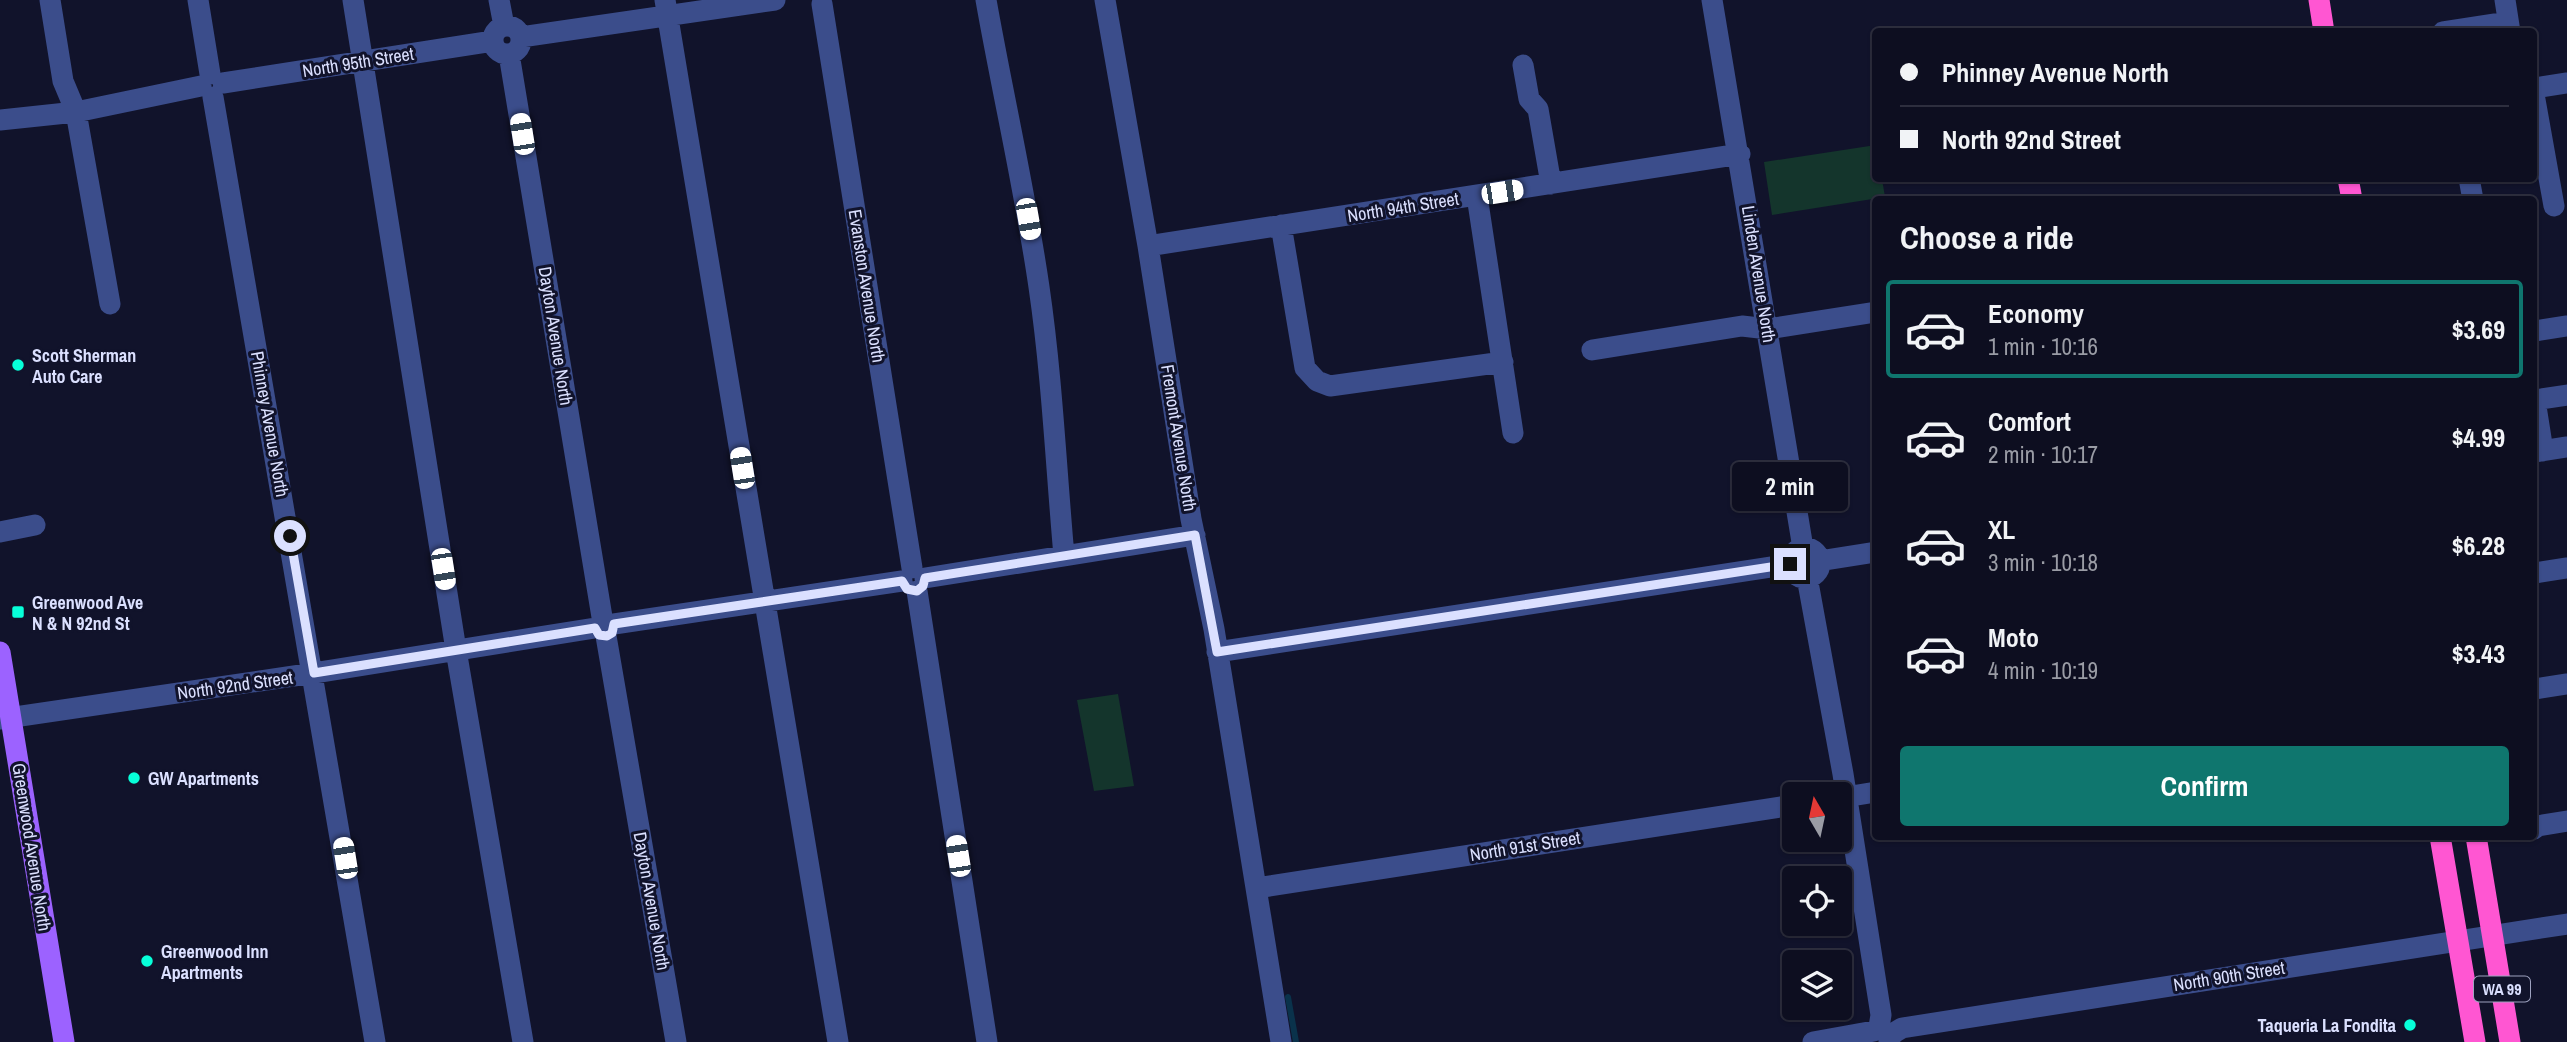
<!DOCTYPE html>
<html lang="en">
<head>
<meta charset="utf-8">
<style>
  body { margin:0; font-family:"Archivo Narrow",sans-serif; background:#1b1c2d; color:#f1f3f6; height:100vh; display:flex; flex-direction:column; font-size:26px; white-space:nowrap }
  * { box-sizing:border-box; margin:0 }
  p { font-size:23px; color:#9a9ca5 }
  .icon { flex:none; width:38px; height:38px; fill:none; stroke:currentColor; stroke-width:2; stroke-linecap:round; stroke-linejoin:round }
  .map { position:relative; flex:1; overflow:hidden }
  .side { position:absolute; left:1872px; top:196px; width:665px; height:644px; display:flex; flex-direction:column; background:#0d0e20; border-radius:7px; box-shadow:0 2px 5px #0004,0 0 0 2px #2d2e3e }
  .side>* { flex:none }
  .hud { position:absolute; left:1872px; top:28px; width:665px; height:154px; border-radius:7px; box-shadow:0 2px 5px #0004,0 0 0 2px #2d2e3e; display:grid; align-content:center; height:154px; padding:0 28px; background:#0d0e20 }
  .needle { width:46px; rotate:351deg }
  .buttons { position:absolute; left:1782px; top:782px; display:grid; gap:14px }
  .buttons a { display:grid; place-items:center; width:70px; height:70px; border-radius:7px; background:#0d0e20; box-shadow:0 2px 5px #0004,0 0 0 2px #2d2e3e; font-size:35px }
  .end { position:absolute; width:32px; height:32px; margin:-16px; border:9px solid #dbe0ff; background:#111; box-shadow:0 0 0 4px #111 }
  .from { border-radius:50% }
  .bubble { position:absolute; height:49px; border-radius:7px; background:#0d0e20; box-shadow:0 2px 5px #0004,0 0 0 2px #2d2e3e; font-size:23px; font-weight:700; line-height:49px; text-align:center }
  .car { position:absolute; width:21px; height:42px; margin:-21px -10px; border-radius:9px; box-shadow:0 0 5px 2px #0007; background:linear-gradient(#fff 24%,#345 0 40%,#fff 0 76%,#345 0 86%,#fff 0) }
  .hud b { display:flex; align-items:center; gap:24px; height:66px; font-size:26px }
  .hud b+b { border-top:2px solid #2d2e3e }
  .hud i { width:18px; height:18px; background:#f1f3f6 }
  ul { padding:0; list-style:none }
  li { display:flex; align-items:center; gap:21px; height:98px; margin:0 14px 10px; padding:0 14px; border:4px solid transparent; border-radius:7px }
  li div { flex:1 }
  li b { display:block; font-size:26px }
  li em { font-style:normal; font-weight:700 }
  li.current { border-color:#0f766e }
  li>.icon { width:63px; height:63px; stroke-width:1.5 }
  h2 { padding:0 28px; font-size:32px; line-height:84px }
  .primary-button { display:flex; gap:14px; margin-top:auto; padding:14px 28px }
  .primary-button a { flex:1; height:80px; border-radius:7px; background:#0f766e; color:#fff; font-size:28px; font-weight:700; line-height:80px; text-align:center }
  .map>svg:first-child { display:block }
</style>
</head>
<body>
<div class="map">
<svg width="2567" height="1042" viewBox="0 0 2567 1042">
  <rect width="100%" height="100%" fill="#11132b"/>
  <path fill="#14352c" d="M1876,145V178L1882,179L1885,197L1772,215L1764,162Z
    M1118,694L1134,786L1094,791L1077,700Z"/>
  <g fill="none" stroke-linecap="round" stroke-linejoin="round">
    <path stroke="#0a324b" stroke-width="6" d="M1288,997L1296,1042"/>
    <path stroke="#3b4d8b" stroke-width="21" d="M50,0L63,81L76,112L110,304
      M198,0L210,74
      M353,0L456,650L523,1042
      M499,0L504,26
      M665,0L838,1042
      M986,0C1003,96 1025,190 1039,287C1052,376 1056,466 1064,556
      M1105,0L1148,246L1191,519L1214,629L1281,1042
      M1712,0L1803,548
      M2505,0L2510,32
      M822,4L912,568
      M493 40a14 14 0 1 1 28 0a14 14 0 1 1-28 0Z
      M2443,32L2508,22
      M521,37L775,0
      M509,54L602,617
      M1523,65L1529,99L1538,109L1551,184
      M223,83L493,41
      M2534,88L2567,83
      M2534,94L2554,206
      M213,97L375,1042
      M0,120L76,112L201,86
      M2469,178L2473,200
      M1477,196L1513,433
      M1281,225L1305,368L1317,381L1330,386L1503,362
      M1148,246L1740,154
      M2534,331L2567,326
      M1592,350L1742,326L1768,329L1876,312
      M2543,451L2535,400L2567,395
      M2534,452L2567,447
      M0,532L35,525
      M1790 563a15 15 0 1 1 30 0a15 15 0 1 1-30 0Z
      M1819,561L1876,552
      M2534,573L2567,568
      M1807,577L1843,774L1881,1015L1879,1027L1874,1031L1813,1042
      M925,578L1195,535
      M917,591L987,1042
      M614,624L902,581
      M606,636L676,1042
      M1217,652L1790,564
      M2534,689L2567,684
      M0,719L314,673L595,628
      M1839,798L1876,792
      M2534,829L2537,826L2567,821
      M1257,888L1794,805
      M1889,1042L1892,1034L1902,1028L2567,924"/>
    <path stroke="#9c62ff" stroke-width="21" d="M0,652L64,1042"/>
    <path stroke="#ff56d2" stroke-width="21" d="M2319,0L2324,32
      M2348,178L2352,200
      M2440,836L2475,1042
      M2476,836L2510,1042"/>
  </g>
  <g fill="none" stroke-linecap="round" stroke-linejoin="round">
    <path stroke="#dbe0ff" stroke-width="9" d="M290,536L314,673L595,628L599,635L607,636L612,633L614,624L902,581L907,589L917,591L923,586L925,578L1195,535L1217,652L1790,564"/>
  </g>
  <g fill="#07ffd9" stroke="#11132b" stroke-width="2.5">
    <circle cx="18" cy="365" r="7"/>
    <rect x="11" y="605" width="14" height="14" rx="3.5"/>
    <circle cx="134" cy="778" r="7"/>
    <circle cx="147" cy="961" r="7"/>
    <circle cx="2410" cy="1025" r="7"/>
  </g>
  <g text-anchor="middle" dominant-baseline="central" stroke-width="6" stroke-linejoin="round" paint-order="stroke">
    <rect fill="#11132b" stroke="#9ea2bf" stroke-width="2" x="2474" y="976.5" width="56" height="25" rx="5"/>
    <g font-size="16" font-weight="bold" fill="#dbe0ff">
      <text x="2502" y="989">WA 99</text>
    </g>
    <g font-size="18" fill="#dbe0ff" stroke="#11132b">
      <text transform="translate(358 62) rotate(-9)">North 95th Street</text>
      <text transform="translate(1403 207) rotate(-9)">North 94th Street</text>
      <text transform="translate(1759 274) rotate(81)">Linden Avenue North</text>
      <text transform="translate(867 286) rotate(81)">Evanston Avenue North</text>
      <text transform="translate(556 336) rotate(81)">Dayton Avenue North</text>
      <text transform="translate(270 424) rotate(80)">Phinney Avenue North</text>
      <text transform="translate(1179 438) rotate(81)">Fremont Avenue North</text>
      <text transform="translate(235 685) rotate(-8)">North 92nd Street</text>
      <text transform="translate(1525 846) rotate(-9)">North 91st Street</text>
      <text transform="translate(32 847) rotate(81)">Greenwood Avenue North</text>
      <text transform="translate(652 901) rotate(80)">Dayton Avenue North</text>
      <text transform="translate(2229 976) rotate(-9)">North 90th Street</text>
    </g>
    <g font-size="18" font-weight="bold" fill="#dbe0ff" stroke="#11132b" text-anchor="start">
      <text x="32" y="355">Scott Sherman<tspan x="32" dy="21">Auto Care</tspan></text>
      <text x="32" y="602">Greenwood Ave<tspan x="32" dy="21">N &amp; N 92nd St</tspan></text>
      <text x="148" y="778">GW Apartments</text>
      <text x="161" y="951">Greenwood Inn<tspan x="161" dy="21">Apartments</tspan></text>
      <text x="2396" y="1025" text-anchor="end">Taqueria La Fondita</text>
    </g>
  </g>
</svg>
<div class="buttons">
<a><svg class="needle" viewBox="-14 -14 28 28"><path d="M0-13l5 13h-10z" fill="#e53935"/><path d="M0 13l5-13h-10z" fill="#9a9ca5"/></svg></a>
<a><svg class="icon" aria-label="locate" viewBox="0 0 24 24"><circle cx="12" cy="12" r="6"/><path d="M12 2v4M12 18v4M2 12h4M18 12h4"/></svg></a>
<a><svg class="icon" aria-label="layers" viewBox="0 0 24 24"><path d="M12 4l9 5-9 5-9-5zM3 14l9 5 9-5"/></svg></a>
</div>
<i class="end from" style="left:290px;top:536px"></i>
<i class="end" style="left:1790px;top:564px"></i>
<div class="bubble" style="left:1732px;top:462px;width:116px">2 min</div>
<i class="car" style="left:522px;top:134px;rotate:351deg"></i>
<i class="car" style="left:1502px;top:192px;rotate:81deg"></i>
<i class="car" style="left:1028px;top:219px;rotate:170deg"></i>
<i class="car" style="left:742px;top:468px;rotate:351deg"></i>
<i class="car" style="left:443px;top:569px;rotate:171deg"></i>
<i class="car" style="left:958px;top:856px;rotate:351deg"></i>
<i class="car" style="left:345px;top:858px;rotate:351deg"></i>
<div class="hud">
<b><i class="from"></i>Phinney Avenue North</b>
<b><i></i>North 92nd Street</b>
</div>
<section class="side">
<h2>Choose a ride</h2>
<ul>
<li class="current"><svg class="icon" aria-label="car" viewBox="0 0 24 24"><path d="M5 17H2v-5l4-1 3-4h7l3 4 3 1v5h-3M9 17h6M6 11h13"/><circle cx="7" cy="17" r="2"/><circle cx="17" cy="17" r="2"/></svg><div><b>Economy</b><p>1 min · 10:16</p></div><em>$3.69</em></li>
<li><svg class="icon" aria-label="car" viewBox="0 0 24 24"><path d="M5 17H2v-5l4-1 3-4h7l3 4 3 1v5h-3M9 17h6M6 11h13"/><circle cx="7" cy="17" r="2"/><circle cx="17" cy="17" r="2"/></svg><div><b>Comfort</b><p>2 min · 10:17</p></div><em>$4.99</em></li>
<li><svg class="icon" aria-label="car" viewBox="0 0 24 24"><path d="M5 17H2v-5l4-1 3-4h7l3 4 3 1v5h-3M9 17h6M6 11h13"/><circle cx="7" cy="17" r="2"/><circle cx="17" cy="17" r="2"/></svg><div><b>XL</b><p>3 min · 10:18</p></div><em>$6.28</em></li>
<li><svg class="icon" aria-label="car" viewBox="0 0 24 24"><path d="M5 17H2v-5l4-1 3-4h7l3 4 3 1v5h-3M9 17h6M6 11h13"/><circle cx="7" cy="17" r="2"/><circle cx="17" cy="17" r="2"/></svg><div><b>Moto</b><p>4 min · 10:19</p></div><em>$3.43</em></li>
</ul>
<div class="primary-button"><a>Confirm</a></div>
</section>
</div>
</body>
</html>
